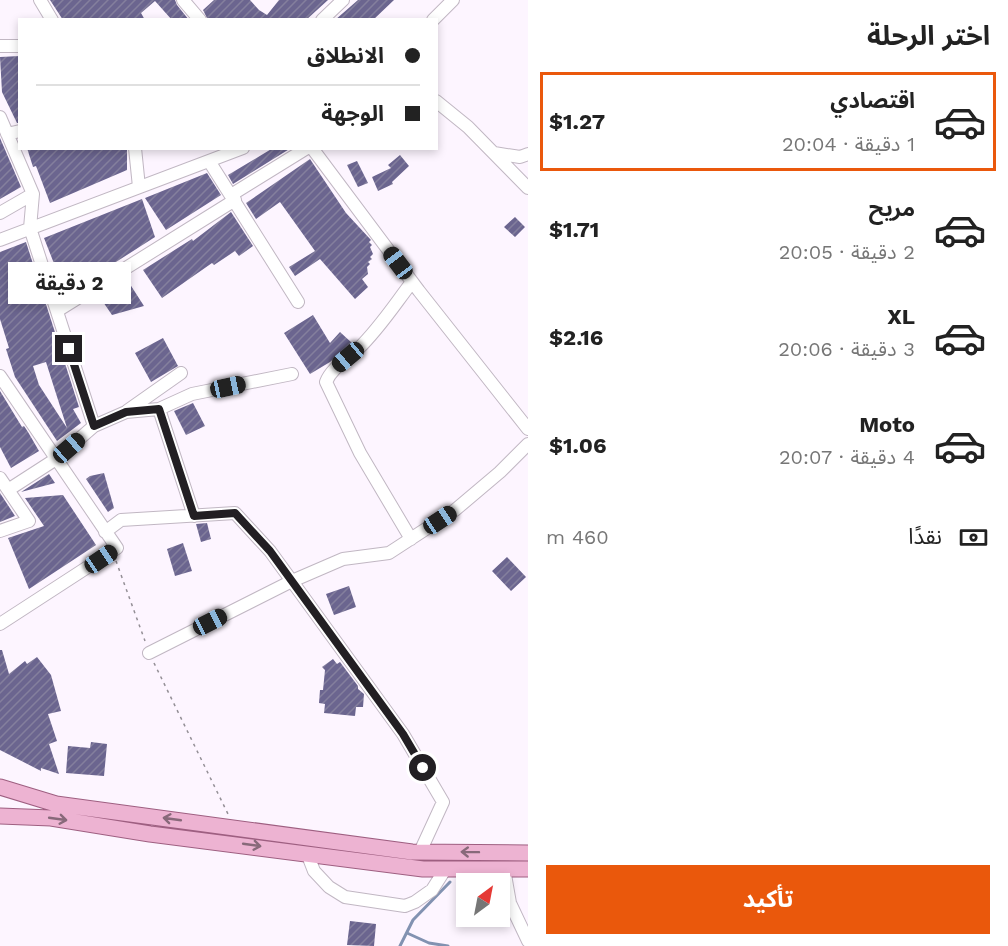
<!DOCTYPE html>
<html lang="ar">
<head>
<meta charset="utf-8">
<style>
  body { margin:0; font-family:"Work Sans","Noto Sans Arabic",sans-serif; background:#f6f6f6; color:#222; direction:rtl; height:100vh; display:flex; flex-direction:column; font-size:22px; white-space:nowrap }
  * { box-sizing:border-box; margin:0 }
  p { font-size:20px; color:#767676 }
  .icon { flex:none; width:33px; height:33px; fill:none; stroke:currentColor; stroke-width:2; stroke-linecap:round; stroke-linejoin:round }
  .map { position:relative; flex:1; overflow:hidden; direction:ltr }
  .panel { display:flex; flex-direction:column; background:#fff; width:480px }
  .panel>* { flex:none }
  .hud { position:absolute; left:18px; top:18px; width:420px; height:132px; border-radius:0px; box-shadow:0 3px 9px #0003; direction:rtl; display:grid; align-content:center; height:132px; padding:0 18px; background:#fff }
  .needle { width:39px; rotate:32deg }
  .controls { position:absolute; left:456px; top:873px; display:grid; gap:12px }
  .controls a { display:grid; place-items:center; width:54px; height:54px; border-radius:0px; background:#fff; box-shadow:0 3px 9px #0003; font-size:30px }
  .end { position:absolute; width:27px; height:27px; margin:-14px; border:8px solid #221f23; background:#fff; box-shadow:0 0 0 3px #fff }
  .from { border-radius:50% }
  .bubble { position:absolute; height:42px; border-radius:0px; background:#fff; box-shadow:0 3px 9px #0003; font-size:20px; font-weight:700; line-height:42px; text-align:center; direction:rtl }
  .car { position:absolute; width:18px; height:36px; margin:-18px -9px; border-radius:8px; box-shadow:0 0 4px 2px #0007; background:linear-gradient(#222 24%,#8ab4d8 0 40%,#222 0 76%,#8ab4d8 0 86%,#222 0) }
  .hud b { display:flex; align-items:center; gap:21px; height:57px; font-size:22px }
  .hud b+b { border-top:2px solid #e0e0e0 }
  .hud i { width:15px; height:15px; background:#222 }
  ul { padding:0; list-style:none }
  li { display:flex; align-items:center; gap:18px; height:99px; margin:0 12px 9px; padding:0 6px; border:3px solid transparent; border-radius:0px }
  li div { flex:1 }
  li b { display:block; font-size:22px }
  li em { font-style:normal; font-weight:700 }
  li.active { border-color:#ea580c }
  li>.icon { width:54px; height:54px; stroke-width:1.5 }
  h2 { padding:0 18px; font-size:27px; line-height:72px }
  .pay { display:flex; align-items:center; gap:15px; height:66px; padding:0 18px; font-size:22px }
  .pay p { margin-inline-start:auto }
  .action { display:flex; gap:12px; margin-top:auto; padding:12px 18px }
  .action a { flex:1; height:69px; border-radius:0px; background:#ea580c; color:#fff; font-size:24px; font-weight:700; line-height:69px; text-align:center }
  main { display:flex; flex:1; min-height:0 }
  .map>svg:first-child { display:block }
</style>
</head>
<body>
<main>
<section class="panel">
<h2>اختر الرحلة</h2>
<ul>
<li class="active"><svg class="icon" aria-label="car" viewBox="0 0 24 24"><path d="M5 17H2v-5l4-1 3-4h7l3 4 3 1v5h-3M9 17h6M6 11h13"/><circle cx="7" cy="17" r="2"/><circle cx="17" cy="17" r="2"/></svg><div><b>اقتصادي</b><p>1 دقيقة · 20:04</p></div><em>$1.27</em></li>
<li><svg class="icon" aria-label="car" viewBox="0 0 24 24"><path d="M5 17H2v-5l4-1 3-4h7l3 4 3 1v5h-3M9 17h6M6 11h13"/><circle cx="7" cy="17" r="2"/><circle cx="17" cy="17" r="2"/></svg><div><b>مريح</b><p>2 دقيقة · 20:05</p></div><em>$1.71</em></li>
<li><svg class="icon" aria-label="car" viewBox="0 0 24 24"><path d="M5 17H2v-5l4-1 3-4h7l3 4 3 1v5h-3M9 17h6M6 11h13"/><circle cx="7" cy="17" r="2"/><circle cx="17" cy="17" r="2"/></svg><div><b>XL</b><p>3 دقيقة · 20:06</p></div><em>$2.16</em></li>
<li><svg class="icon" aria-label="car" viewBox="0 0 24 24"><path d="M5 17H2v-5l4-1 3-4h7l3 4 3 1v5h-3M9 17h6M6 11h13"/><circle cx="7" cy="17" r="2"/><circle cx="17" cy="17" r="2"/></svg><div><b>Moto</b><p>4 دقيقة · 20:07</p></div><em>$1.06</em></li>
</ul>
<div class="pay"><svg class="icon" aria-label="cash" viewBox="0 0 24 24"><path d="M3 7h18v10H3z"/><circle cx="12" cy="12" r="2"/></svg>نقدًا<p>460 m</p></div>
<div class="action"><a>تأكيد</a></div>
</section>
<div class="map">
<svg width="528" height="946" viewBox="0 0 528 946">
  <defs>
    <pattern id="building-hatch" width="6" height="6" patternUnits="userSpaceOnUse" patternTransform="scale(1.5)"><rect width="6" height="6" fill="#6b658f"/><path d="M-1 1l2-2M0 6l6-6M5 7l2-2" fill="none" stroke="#847f9d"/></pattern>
  </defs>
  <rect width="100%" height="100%" fill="#fdf5ff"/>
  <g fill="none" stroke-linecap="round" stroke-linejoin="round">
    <path stroke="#8292b1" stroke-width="3" d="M407,933L429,943L448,946
      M400,946L413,920L450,882"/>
  </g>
  <path fill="url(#building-hatch)" fill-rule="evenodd" d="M50,0H175L177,5L189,20H172L155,1L141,13L145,20H63Z
    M214,0H250L259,10L267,15L279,0H328L306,20H208L203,10Z
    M358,0H394L373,20H335Z
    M20,56V123H17L2,92L0,57Z
    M0,138L21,187L0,199Z
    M27,148H127V170L50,203L36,166L33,167Z
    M273,148H291L233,184L228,175Z
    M400,155L409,166L392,182L393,184L378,191L372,177L391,168L388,165Z
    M310,159L346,213L371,240L369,242L372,245L370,247L373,254L370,257L372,259L368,262L370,264L367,267L368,274L362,279L368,287L355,299L320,259L295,276L289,267L315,251L280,202L256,219L246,203Z
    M357,161L368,183L358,187L347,165Z
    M207,173L221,195L166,230L145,198Z
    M142,199L155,237L66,294L44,238Z
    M231,212L253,246L239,256L235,251L214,265L212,263L162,298L143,270L192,239L193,241Z
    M515,217L525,227L515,237L504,227Z
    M26,242L79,407L73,409L81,423L57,441L15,377L6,349L9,348L0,319V252ZM46,362L52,381L67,428L39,385L33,366Z
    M126,278L144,306L112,315L99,296Z
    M313,315L330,343L340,332L352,343L330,362L310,374L284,333Z
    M163,338L178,366L151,382L135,353Z
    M0,391L22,427L24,426L28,432L39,451L11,468L0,447Z
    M193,403L205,426L186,435L174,411Z
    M104,473L114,508L108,512L86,479L90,476Z
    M49,474L55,483L21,492Z
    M0,493L15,516L0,522Z
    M63,495L96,545L29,589L8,538L44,526L25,498Z
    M207,523L211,539L201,542L196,524Z
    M183,543L192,571L175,576L167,549Z
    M507,557L526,577L511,591L492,571Z
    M349,586L356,607L334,615L326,594Z
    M0,650H2L9,674L25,661L27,664L37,657L51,675L61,711L48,714L57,741L49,744L59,774L41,768V771L0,750Z
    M333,659L337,664L340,662L358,686V689L364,694L363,707H356L355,716L324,713L325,704L319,703L320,690H323L325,670L322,667Z
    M91,742L107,744L104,776L66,773L68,746L90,748Z
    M350,921L376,924L374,946L347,945Z"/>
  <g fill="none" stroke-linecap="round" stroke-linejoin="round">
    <g stroke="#c1b7c3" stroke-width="14">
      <path id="minor" d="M40,0L52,20
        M183,0L200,20
        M322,20L343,0
        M433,20L453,0
        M0,46H20
        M436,101L468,127L528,188
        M0,117L33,194L30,228L94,426
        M7,134L20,131
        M135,148L139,187
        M312,148L419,291L528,429
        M494,153L520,157L528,154
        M209,161L298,302
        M231,195L307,148
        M0,213L33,194
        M0,240L243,148
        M57,311L235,200
        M0,376L117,548L0,624
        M159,409L194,516
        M127,411L181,373
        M0,478L29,521L0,531
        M8,490L56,459L94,426L126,412L159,409L192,394L292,374
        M105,532L121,520L235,513L270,551L403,734L443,802L420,852
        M411,539L360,453L326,382C332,367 347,360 358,349C379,329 395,304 412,282
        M149,653L292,581L343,559L389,553L455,510L500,472L528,444
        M307,853L314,871L329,887L345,897L405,906L415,902L432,890L446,868
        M504,869L510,903L528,941"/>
    </g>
    <g stroke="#9e5f81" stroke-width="17">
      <path id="major" d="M0,787L56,804L412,852L528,853
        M0,816L51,818L150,834L423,869H528"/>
    </g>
    <path stroke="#948f96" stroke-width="1.5" stroke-dasharray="3 4.5" stroke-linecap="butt" d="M116,561L145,641
      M154,663L228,814"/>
    <use href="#minor" stroke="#fff" stroke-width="12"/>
    <use href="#major" stroke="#edb3d2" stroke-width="15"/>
  </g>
  <defs><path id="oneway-shaft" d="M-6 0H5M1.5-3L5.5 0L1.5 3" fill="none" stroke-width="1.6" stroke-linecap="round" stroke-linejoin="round" transform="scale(1.5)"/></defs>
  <g stroke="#88697a">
    <use href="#oneway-shaft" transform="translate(58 819) rotate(8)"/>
    <use href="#oneway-shaft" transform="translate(172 819) rotate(-172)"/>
    <use href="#oneway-shaft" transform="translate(252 845) rotate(8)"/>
    <use href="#oneway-shaft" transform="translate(470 852) rotate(-179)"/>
  </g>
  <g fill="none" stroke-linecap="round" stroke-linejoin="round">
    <path stroke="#221f23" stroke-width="8" d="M69,349L94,426L126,412L159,409L194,516L235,513L270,551L403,734L423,768"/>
  </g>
</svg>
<div class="controls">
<a><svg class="needle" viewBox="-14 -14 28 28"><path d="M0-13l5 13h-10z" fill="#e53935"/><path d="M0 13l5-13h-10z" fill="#767676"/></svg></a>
</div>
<i class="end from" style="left:423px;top:768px"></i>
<i class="end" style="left:69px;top:349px"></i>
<div class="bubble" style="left:8px;top:262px;width:123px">2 دقيقة</div>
<i class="car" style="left:398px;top:263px;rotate:323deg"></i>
<i class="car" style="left:348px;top:357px;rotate:230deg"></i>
<i class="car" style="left:228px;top:387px;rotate:78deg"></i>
<i class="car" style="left:69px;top:448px;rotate:49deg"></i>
<i class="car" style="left:440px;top:520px;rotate:57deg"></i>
<i class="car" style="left:101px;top:559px;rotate:56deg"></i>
<i class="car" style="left:210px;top:622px;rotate:63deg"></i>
<div class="hud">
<b><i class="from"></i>الانطلاق</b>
<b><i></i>الوجهة</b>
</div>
</div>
</main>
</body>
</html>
